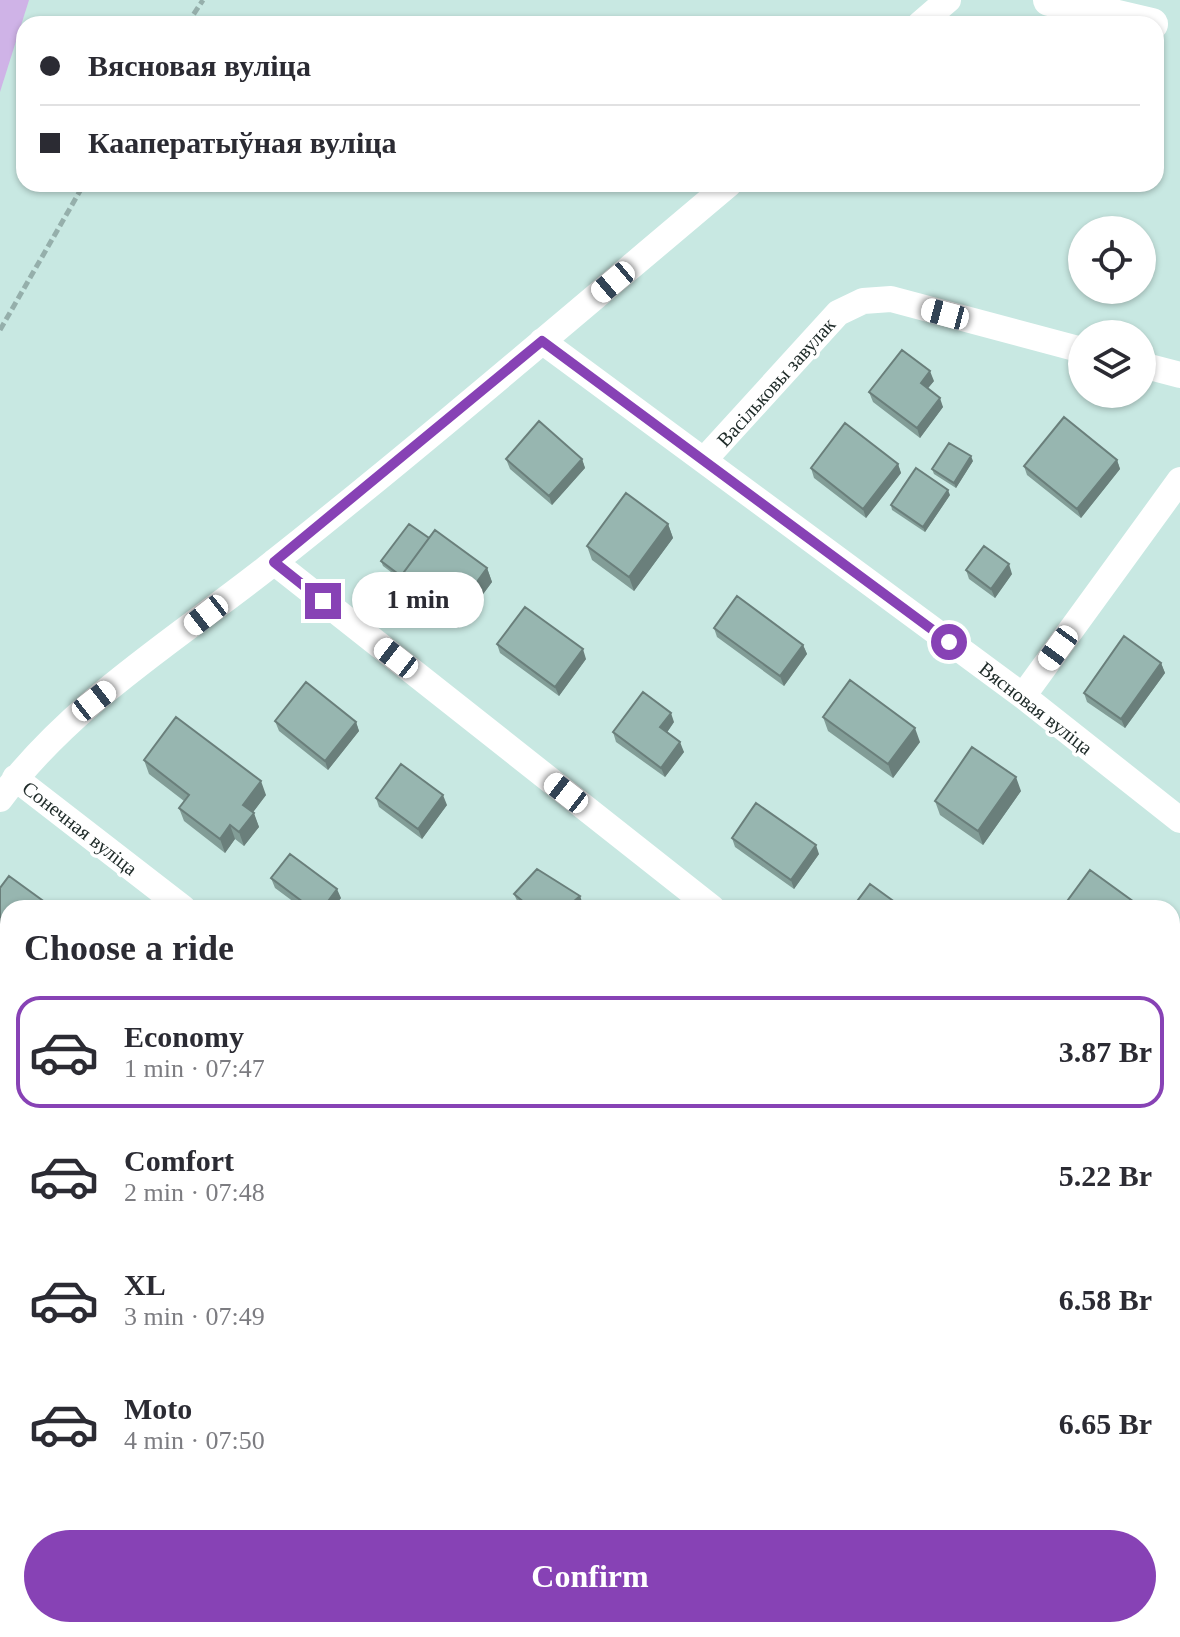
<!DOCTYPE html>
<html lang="en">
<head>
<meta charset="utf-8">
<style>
  body { margin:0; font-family:Georgia,serif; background:#f7f7f7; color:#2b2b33; height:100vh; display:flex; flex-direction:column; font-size:30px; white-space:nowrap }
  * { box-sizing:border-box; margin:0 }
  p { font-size:26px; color:#7c7c81 }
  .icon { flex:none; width:44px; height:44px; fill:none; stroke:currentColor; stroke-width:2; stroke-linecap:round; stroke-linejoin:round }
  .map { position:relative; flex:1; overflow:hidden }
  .panel { position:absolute; left:0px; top:900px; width:1180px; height:738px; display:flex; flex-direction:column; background:#fff; border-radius:24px 24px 0 0; box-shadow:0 2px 6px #0004 }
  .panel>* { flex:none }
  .hud { position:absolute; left:16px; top:16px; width:1148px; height:176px; border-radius:24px; box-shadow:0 2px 6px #0004; display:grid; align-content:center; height:176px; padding:0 24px; background:#fff }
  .controls { position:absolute; left:1068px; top:216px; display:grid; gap:16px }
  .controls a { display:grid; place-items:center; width:88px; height:88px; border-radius:50%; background:#fff; box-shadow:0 2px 6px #0004; font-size:40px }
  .end { position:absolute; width:36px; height:36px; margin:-18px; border:10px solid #8742b5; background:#fff; box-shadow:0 0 0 4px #fff }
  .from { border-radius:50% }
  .bubble { position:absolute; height:56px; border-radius:28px; background:#fff; box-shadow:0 2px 6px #0004; font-size:26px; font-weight:800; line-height:56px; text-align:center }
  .car { position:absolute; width:24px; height:48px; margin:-24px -12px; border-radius:10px; box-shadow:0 0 6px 2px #0007; background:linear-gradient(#fff 24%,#345 0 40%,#fff 0 76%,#345 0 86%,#fff 0) }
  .hud b { display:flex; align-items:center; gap:28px; height:76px; font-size:30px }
  .hud b+b { border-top:2px solid #e1e1e2 }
  .hud i { width:20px; height:20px; background:#2b2b33 }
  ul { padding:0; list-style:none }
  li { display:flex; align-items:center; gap:24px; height:112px; margin:0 16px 12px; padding:0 8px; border:4px solid transparent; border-radius:24px }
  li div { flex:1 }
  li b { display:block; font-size:30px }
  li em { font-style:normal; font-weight:800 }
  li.active { border-color:#8742b5 }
  li>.icon { width:72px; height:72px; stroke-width:1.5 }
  h2 { padding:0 24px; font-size:36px; line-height:96px }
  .primary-button { display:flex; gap:16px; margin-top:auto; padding:16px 24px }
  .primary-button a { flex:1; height:92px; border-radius:48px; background:#8742b5; color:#fff; font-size:32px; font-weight:800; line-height:92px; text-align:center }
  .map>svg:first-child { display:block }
</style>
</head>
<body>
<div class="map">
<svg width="1180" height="1637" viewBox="0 0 1180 1637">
  <rect width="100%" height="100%" fill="#c8e8e2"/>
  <path fill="#cfb3e7" d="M0,0H29L0,92Z"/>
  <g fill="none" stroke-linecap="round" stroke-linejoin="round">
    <path stroke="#95afab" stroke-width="5" stroke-dasharray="8 4" stroke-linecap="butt" d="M187,24L203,0
      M0,330L84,184"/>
    <path stroke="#fff" stroke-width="26" d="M920,24L948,0
      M542,341L1023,696L1180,820
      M1142,365L1180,375
      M704,460L838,313L863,301L891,299L1082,350
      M274,562L712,908
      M1023,696L1180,480
      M15,778L183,908
      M0,799C72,702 180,637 273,563C428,440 578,311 729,184
      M1172,1270L1180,1277
      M0,1305L8,1311
      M437,1630L446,1637
      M1109,1630L1118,1637
      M980,1637L985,1630"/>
    <path stroke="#fff" stroke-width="32" d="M1049,0L1152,24"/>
  </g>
  <path fill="#829d97" d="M934,381L928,388L943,407L920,438L873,402L869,392Z
    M506,459H582L585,468L552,505L510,469Z
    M1117,460L1120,469L1081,518L1027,475L1024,466Z
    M973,461L956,488L934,474L932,469Z
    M898,464L901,473L866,518L814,478L811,468Z
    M950,495L925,532L892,510L891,505Z
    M668,524L673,538L634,591L592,560L587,546Z
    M429,538L487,568L492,582L458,628L406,590L403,581L383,566L381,561Z
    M966,570L1012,574L995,598L969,579Z
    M714,628L803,645L807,654L784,686L717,637Z
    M497,644L586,659L559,696L500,653Z
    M1161,663L1165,673L1125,728L1087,702L1084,693Z
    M823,717L920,742L893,778L828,731Z
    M275,721L356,722L359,731L328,770L279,731Z
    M674,722L667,732L684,752L665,777L616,742L613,732Z
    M144,760L266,795L253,812L259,827L244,846L235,839L225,853L184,821L179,808L184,801L149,774Z
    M1021,791L983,845L940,815L935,801Z
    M376,798L447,805L422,839L379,807Z
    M732,838L819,854L794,889L735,847Z
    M271,878L341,898L333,908H302L275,888Z
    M0,888L8,908V945L0,939Z
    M514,894L580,896L583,905L580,908H523L518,903Z
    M1180,958V979L1175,975L1172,967V965Z
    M0,1168L8,1174V1226L0,1220Z
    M229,1630H292L287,1637H238Z
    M539,1630H636L630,1637H545L541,1634Z"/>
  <path fill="#6a7f7b" d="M930,371L934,381L924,393L921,383Z
    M940,398L943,407L920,438L917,428Z
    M971,456L973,461L956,488L954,483Z
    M582,459L585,468L552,505L549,496Z
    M1117,460L1120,469L1081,518L1077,509Z
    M898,464L901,473L866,518L863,509Z
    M948,490L950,495L925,532L923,527Z
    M668,524L673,538L634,591L629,577Z
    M1009,564L1012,574L995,598L991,589Z
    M487,568L492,582L458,628L453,615Z
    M803,645L807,654L784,686L780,676Z
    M583,649L586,659L559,696L555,687Z
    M1161,663L1165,673L1125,728L1121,719Z
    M671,713L674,722L664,737L660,727Z
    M356,722L359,731L328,770L325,761Z
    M915,728L920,742L893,778L888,764Z
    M680,742L684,752L665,777L661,768Z
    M1016,777L1021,791L983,845L978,831Z
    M261,781L266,795L248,819L243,805Z
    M443,795L447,805L422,839L418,829Z
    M254,813L259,827L244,846L239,832Z
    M230,825L235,839L225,853L220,839Z
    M816,845L819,854L794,889L791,880Z
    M337,889L341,898L333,908H323Z
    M580,896L583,905L580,908H566Z
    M8,1613V1626L4,1631L0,1621Z
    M277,1630H292L287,1637H272Z
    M620,1630H636L630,1637H614Z"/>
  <path fill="#97b6b0" stroke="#6a7f7b" stroke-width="2" d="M902,350L930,371L921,383L940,398L917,428L869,392Z
    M1064,417L1117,460L1077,509L1024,466Z
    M539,421L582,459L549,496L506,459Z
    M845,423L898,464L863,509L811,468Z
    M949,443L971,456L954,483L932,469Z
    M916,468L948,490L923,527L891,505Z
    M626,493L668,524L629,577L587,546Z
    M409,524L429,538L401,576L381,561Z
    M435,530L487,568L453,615L401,576Z
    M984,546L1009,564L991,589L966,570Z
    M737,596L803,645L780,676L714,628Z
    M525,607L583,649L555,687L497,644Z
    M1124,636L1161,663L1121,719L1084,693Z
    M850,680L915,728L888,764L823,717Z
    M306,682L356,722L325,761L275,721Z
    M643,692L671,713L660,727L680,742L661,768L613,732Z
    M176,717L261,781L243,805L254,813L239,832L230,825L220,839L179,808L189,795L144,760Z
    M972,747L1016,777L978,831L935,801Z
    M401,764L443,795L418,829L376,798Z
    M756,803L816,845L791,880L732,838Z
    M290,854L337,889L323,908H311L271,878Z
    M537,869L580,896L566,908H531L514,894Z
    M1090,870L1134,902L1129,908H1071L1065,904Z
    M9,876L53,908H8V938L0,932V888Z
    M870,884L903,908H852Z
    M1180,958V973L1172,966Z
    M0,1168L8,1174V1220L0,1213Z
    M0,1535L8,1542V1613L0,1621Z
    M64,1630H108L115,1637H57Z
    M243,1630H277L272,1637H252Z
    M548,1630H620L614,1637H557Z"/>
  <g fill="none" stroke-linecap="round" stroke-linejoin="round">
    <path stroke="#8742b5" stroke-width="10" d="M323,601L274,562L542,341L949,642"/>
  </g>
  <g text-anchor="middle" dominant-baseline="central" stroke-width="7" stroke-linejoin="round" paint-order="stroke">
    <g font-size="20" fill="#202c2a" stroke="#fff">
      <text transform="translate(776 382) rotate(-48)">Васільковы завулак</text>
      <text transform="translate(1036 708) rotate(38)">Вясновая вуліца</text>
      <text transform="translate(80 828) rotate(38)">Сонечная вуліца</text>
    </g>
  </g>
</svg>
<div class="controls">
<a><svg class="icon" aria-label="locate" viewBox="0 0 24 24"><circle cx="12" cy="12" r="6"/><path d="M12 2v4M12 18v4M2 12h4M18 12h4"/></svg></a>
<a><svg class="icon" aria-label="layers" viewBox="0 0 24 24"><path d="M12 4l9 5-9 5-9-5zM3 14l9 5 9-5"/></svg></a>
</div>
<i class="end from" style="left:949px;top:642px"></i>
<i class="end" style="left:323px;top:601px"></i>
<div class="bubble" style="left:352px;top:572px;width:132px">1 min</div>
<i class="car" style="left:613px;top:282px;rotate:230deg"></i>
<i class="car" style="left:945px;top:314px;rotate:285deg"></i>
<i class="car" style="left:206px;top:615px;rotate:232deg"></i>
<i class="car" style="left:1058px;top:648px;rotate:216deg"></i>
<i class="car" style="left:396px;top:658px;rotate:308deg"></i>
<i class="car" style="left:94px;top:701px;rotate:52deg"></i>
<i class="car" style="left:566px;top:793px;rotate:308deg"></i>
<div class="hud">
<b><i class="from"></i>Вясновая вуліца</b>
<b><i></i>Кааператыўная вуліца</b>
</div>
<section class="panel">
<h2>Choose a ride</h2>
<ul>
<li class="active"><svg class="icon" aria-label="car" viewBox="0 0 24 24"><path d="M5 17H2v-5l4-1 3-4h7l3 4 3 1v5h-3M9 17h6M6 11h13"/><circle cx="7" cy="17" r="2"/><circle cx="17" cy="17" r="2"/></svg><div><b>Economy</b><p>1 min · 07:47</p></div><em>3.87 Br</em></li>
<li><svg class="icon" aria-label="car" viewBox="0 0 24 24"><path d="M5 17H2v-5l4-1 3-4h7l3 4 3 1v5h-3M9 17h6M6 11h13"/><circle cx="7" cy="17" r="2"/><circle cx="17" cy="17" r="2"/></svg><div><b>Comfort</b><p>2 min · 07:48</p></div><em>5.22 Br</em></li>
<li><svg class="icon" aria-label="car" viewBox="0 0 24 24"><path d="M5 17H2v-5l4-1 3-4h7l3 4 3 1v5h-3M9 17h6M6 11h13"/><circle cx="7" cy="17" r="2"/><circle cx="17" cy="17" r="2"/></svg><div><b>XL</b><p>3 min · 07:49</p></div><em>6.58 Br</em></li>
<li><svg class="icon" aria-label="car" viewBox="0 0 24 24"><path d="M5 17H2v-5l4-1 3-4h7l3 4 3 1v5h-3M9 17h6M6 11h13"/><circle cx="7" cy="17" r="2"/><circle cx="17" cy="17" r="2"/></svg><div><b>Moto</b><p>4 min · 07:50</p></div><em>6.65 Br</em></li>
</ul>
<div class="primary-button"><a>Confirm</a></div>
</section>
</div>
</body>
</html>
